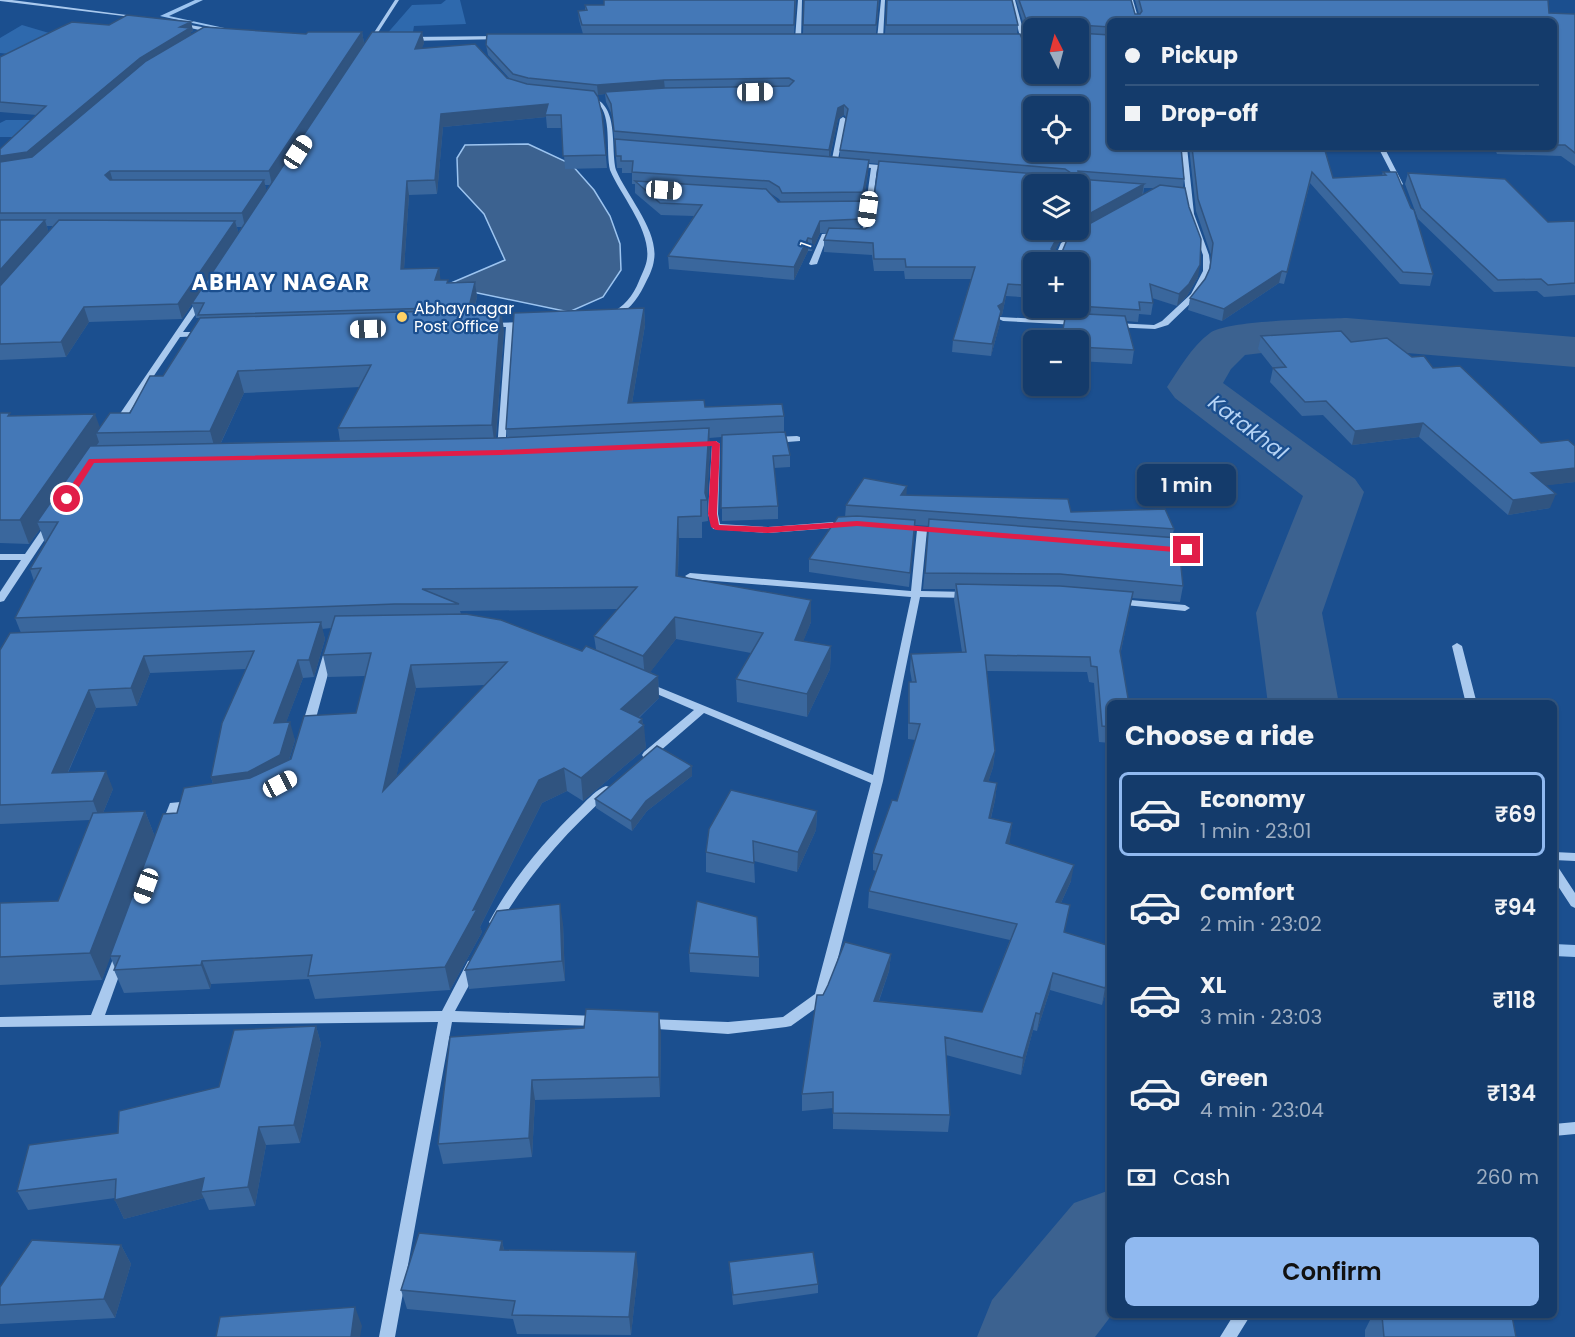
<!DOCTYPE html>
<html lang="en">
<head>
<meta charset="utf-8">
<style>
  body { margin:0; font-family:Poppins,sans-serif; background:#1d4271; color:#f1f3f6; height:100vh; display:flex; flex-direction:column; font-size:22px; white-space:nowrap }
  * { box-sizing:border-box; margin:0 }
  p { font-size:20px; color:#9dadc1 }
  .icon { flex:none; width:33px; height:33px; fill:none; stroke:currentColor; stroke-width:2; stroke-linecap:round; stroke-linejoin:round }
  .map { position:relative; flex:1; overflow:hidden }
  .side { position:absolute; left:1107px; top:700px; width:450px; height:618px; display:flex; flex-direction:column; background:#143b6b; border-radius:9px; box-shadow:0 2px 4px #0004,0 0 0 2px #33557e }
  .side>* { flex:none }
  .guide { position:absolute; left:1107px; top:18px; width:450px; height:132px; border-radius:9px; box-shadow:0 2px 4px #0004,0 0 0 2px #33557e; display:grid; align-content:center; height:132px; padding:0 18px; background:#143b6b }
  .needle { width:39px; rotate:354deg }
  .buttons { position:absolute; left:1023px; top:18px; display:grid; gap:12px }
  .buttons a { display:grid; place-items:center; width:66px; height:66px; border-radius:9px; background:#143b6b; box-shadow:0 2px 4px #0004,0 0 0 2px #33557e; font-size:30px }
  .end { position:absolute; width:27px; height:27px; margin:-14px; border:8px solid #e11d48; background:#fff; box-shadow:0 0 0 3px #fff }
  .from { border-radius:50% }
  .bubble { position:absolute; height:42px; border-radius:9px; background:#143b6b; box-shadow:0 2px 4px #0004,0 0 0 2px #33557e; font-size:20px; font-weight:600; line-height:42px; text-align:center }
  .car { position:absolute; width:18px; height:36px; margin:-18px -9px; border-radius:8px; box-shadow:0 0 4px 2px #0007; background:linear-gradient(#fff 24%,#345 0 40%,#fff 0 76%,#345 0 86%,#fff 0) }
  .guide b { display:flex; align-items:center; gap:21px; height:57px; font-size:22px }
  .guide b+b { border-top:2px solid #33557e }
  .guide i { width:15px; height:15px; background:#f1f3f6 }
  ul { padding:0; list-style:none }
  li { display:flex; align-items:center; gap:18px; height:84px; margin:0 12px 9px; padding:0 6px; border:3px solid transparent; border-radius:9px }
  li div { flex:1 }
  li b { display:block; font-size:22px }
  li em { font-style:normal; font-weight:600 }
  li.current { border-color:#90b9f0 }
  li>.icon { width:54px; height:54px; stroke-width:1.5 }
  h2 { padding:0 18px; font-size:27px; line-height:72px }
  .pay { display:flex; align-items:center; gap:15px; height:66px; padding:0 18px; font-size:22px }
  .pay p { margin-inline-start:auto }
  .primary-button { display:flex; gap:12px; margin-top:auto; padding:12px 18px }
  .primary-button a { flex:1; height:69px; border-radius:9px; background:#90b9f0; color:#111; font-size:24px; font-weight:600; line-height:69px; text-align:center }
  .map>svg:first-child { display:block }
</style>
</head>
<body>
<div class="map">
<svg width="1575" height="1337" viewBox="0 0 1575 1337">
  <rect width="100%" height="100%" fill="#1b4f8f"/>
  <path fill="#2e69ad" d="M446,0H460L466,24L414,26L412,38L385,36L412,5L441,4Z
    M22,25L66,38L30,56L0,53V38Z
    M6,120H44L41,137H0V123Z"/>
  <path fill="#3c6290" stroke="#9cc4f0" stroke-width="1.5" d="M528,144L571,164L594,190L610,216L620,244L621,270L603,297L569,312L444,286L505,260L484,214L458,186L457,158L465,145Z"/>
  <g fill="none" stroke-linecap="round" stroke-linejoin="round">
    <path fill="#9cc4f0" fill-rule="evenodd" d="M195,0H203L169,16L229,29V31L160,16Z
      M1554,944L1575,945V957L1554,956Z"/>
    <path fill="#3c6290" fill-rule="evenodd" d="M1347,318L1575,337V367L1347,348L1285,350L1245,355L1231,369L1223,383L1355,479L1364,492L1322,613L1339,704H1268L1256,613L1303,496L1175,398L1167,387C1180,368 1191,347 1210,333C1228,320 1321,319 1347,318Z
      M1110,1190L1111,1316L1095,1337H977L992,1300L1074,1203Z"/>
    <path fill="#a9c9ee" fill-rule="evenodd" d="M0,0H12L142,17L140,18L0,1Z
      M395,0H399L370,45H366Z
      M798,0H802L801,39L798,41L795,39Z
      M881,0H885L883,39L880,41L877,39Z
      M1011,0H1015L1025,37H1034V41H1026L1034,58V67L1031,66L1021,41L1005,39L1020,37Z
      M1129,0H1133L1139,21H1135Z
      M179,23L213,29L216,31L213,33L177,25Z
      M501,36L503,39L408,41L405,39L408,37Z
      M584,96C621,98 610,145 616,170C627,196 659,231 654,260C653,269 648,278 644,286C637,300 627,313 612,318L608,316L609,314C624,307 633,296 639,281C642,274 646,266 647,259C651,230 621,196 610,170C606,152 611,121 601,107C597,102 590,100 584,98Z
      M843,117L846,119L837,164L834,166L831,164L840,119Z
      M1181,147H1187L1194,214L1209,255L1211,271L1197,297L1168,325L1155,329L1112,327L1111,325L1115,323L1154,325L1162,321L1191,294L1203,271V255L1188,214Z
      M1378,147H1384L1403,184L1402,185L1397,184Z
      M1485,147H1491L1493,150L1488,151Z
      M855,163L891,166L894,168L891,170L877,169L868,236L865,238L857,236L862,234L871,168L853,166L852,165Z
      M822,234L839,233L842,235L839,237H827L817,264L811,265L809,264Z
      M1075,235L1080,236L1066,245L1059,262H1053L1061,243Z
      M198,299L205,301L183,332H202L206,334L202,336L180,337L120,426H114L113,424Z
      M1000,317L1078,321L1082,323L1078,325L1003,321L999,319Z
      M526,322L530,324L529,326L514,327L505,450L501,453L497,450L506,327H490L486,325L490,323Z
      M797,436L800,437V441L774,443L770,440L774,437Z
      M716,441L720,444L718,514L720,524L768,527L847,521L852,524L847,527L768,533L713,529L708,514L712,444Z
      M50,521L55,524L4,601L0,602V592L21,560H0V554H25L47,522Z
      M922,527L927,530L921,591L969,592L974,595L969,598L920,597L883,781L828,997L826,1001L791,1026L786,1027L728,1034L643,1028L641,1024L643,1020L648,1019L728,1022L783,1017L815,994L871,783L704,713L652,758H644L642,755L644,752L694,710L643,688L642,686L647,683L651,684L873,775L911,597L690,579L685,576L690,573L911,591L917,530Z
      M1167,546L1187,547L1192,550L1187,553L1164,551L1162,549Z
      M1119,599L1185,605L1190,608L1185,611L1115,604L1114,602L1115,600Z
      M1457,643L1462,646L1477,704H1466L1452,646Z
      M329,649L334,652L313,729L307,733L303,732L301,729L324,652Z
      M606,786L610,787L612,790L610,793C566,832 529,874 499,925L495,927L491,925L489,922C513,878 545,840 581,806C588,799 597,789 606,786Z
      M191,801L195,802L197,805L195,808L179,810L171,829H163L161,826L170,803Z
      M1554,852L1575,853V861L1554,860Z
      M1554,866L1558,867L1575,893V908L1571,906L1554,880Z
      M119,954L124,955L125,959L105,1015L442,1011L468,961L473,960L478,961L480,965L455,1011L597,1016L602,1017L604,1021L602,1025L597,1026L452,1022L395,1337H379L438,1022L0,1027V1017L91,1015L113,959L114,955Z
      M1575,1122V1134L1554,1136V1124Z
      M1233,1316H1250L1237,1337H1220Z"/>
  </g>
  <path fill="#3a679d" fill-rule="evenodd" d="M604,0H796L794,34H803L804,0H879L876,34H885L887,0L1018,25L1017,34L1034,74H1078V28H1034V52L1030,43V36L1027,35L1016,0H1131L1135,14H1139L1135,0H1548L1549,13L1575,14V166L1561,156L1497,154L1494,147H1554V21H1110V147L1184,179L1183,188L1198,277L1187,296L1177,306L1152,298L1153,303L1151,315L1139,314L1138,322L1126,321L1134,350L1132,364L1078,361V340L1066,313L1067,308H1078V262H1034V298L1006,296L1002,315L1000,316V323L991,356L952,352L953,340L971,279H905L904,271H874L872,255L824,252V240L827,233H820L812,251H808L794,280L669,269L668,256L694,216L661,215L635,193V184H632V173H622V168H617L612,115L606,102L605,94L596,95L602,114L607,168L565,169L562,128H547L546,117L443,127L437,194L409,195L404,269L439,268L440,280L448,283L475,282L477,297L474,310L504,330L496,438L507,437L506,429L644,308L645,325L632,403L705,407L784,416V432L790,455V467L774,468L778,506V519L722,521V437L709,438L710,448L707,498L708,521L702,522V538H679L678,576L811,622L803,641L831,646L830,669L807,717L737,702L736,679L751,653L676,639L650,672L658,676L659,698L639,718L642,719L646,748L583,801L567,791L542,803L480,927L482,932L450,990L315,999L309,979L211,984L210,989L124,993L114,970L115,968L110,956L102,980L0,985V903L58,901L90,820L0,824V650L21,633L15,618L34,581L30,569L45,543L40,529L29,544L0,543V413L11,416L100,428L130,413L163,376L199,319V318H196L192,304L182,319L89,322L66,357L0,360V149L37,115L0,112V57L109,25L191,22L193,31L191,32V34H306L362,32L364,43L334,89L422,32L424,43L421,49L509,78L488,55L486,45L583,34L579,20L578,11L585,10V5H604ZM844,115L847,118L840,150V158L830,157L838,119ZM869,163L879,164L870,226L865,229L860,228L863,205L868,172ZM265,185H270L266,191ZM1144,188H1154L1143,195ZM770,193L779,199L781,202H778ZM47,226H53L48,232ZM237,227H242L238,233ZM1069,236L1062,252H1054L1060,241ZM360,387L338,428L340,441L221,443L244,393ZM618,609L594,636L596,649L582,651L461,614L460,611ZM331,628L323,655L328,677L365,676L356,713L289,760L295,740L286,722L303,678L314,677L325,639L322,629ZM246,669L211,777L213,784L177,813L155,837L145,811L103,813L113,789L68,773L96,708L137,706L150,673ZM485,685L396,777L416,688Z
    M1189,147H1324L1333,178L1382,175L1383,172H1396L1433,274L1430,286L1400,284L1310,183L1284,284L1279,283L1222,321L1188,310L1190,298L1205,279L1209,270L1211,255L1196,211Z
    M1408,173L1548,222L1575,221V295L1544,297L1537,291L1494,292L1418,219L1405,184Z
    M1261,336L1351,342L1412,357L1433,368L1541,443L1575,446V482L1545,485L1550,508L1508,515L1419,437L1352,445L1323,415L1302,416L1270,382L1273,368L1258,349Z
    M906,495L1071,512L1174,529L1172,538L1183,586L1180,602L1132,598L1110,704V743L1099,742L1094,683L1089,682L1087,672L986,671L995,751L993,767L988,782L997,783L995,800L991,818L1012,823L1009,844L1071,881L1061,903L1065,933L1110,979L1102,1005L1050,990L1037,1031L1033,1030L1021,1075L946,1055L950,1115L948,1132L833,1129V1108L802,1111V1094L823,995L891,954L889,971L879,1001L982,1012L1010,940L868,908L869,891L876,871L873,870V853L897,801L915,740L908,739V698L909,682H912L910,670L911,654L962,652L954,600L955,589H923L929,526L915,525L909,587L809,572V559L845,517L846,505Z
    M692,766V776L647,811L632,831L596,808L595,799Z
    M817,811L816,830L797,872L754,861L755,883L706,872V852Z
    M563,924L565,981L469,989L465,970Z
    M689,953L759,957V977L690,972Z
    M316,1026L321,1044L300,1143L266,1145L255,1206L209,1210L204,1198L124,1219L115,1200V1198L28,1210L17,1191L118,1133L219,1087Z
    M661,1032L660,1097L535,1100L532,1157L443,1164L438,1144L450,1037Z
    M502,1241L504,1250L638,1271L631,1335L517,1334L513,1319L407,1309L401,1290Z
    M121,1245L131,1264L115,1318L0,1324V1287Z
    M729,1262L818,1284V1293L733,1305Z
    M1372,1316H1512L1516,1337H1365V1330Z"/>
  <path fill="#305480" d="M191,22L193,31L191,32L192,37L30,163L0,167V156L140,58L180,27Z
    M362,32L364,43L272,185L269,171Z
    M422,32L424,43L417,61L415,49Z
    M664,80L665,90L605,92V94L598,95L597,85Z
    M548,104L546,117L443,127L437,194L435,180L441,114Z
    M844,105V115L838,119L829,161V150L838,108Z
    M869,160L868,172L863,205V192Z
    M110,171L114,185L105,175Z
    M264,180L267,193L245,227L242,213Z
    M407,181L409,195L403,284L401,269Z
    M1144,184L1142,196L1060,241L1050,261L1051,249L1061,230H1078V220Z
    M863,201L862,213L860,232V219Z
    M45,220L49,234L0,291V270Z
    M235,221L239,235L192,303V304L182,319L178,304Z
    M820,221V233L812,251V239Z
    M808,238V251L794,280V267Z
    M1200,265L1198,277L1187,296L1177,306L1179,294Z
    M439,268L441,283L435,280Z
    M1282,271L1279,283L1222,321L1224,309Z
    M475,282L477,297L471,322L469,307Z
    M1008,284L1006,296L1002,315L1000,316V323L991,356L998,306Z
    M84,307L89,322L66,357L61,342Z
    M644,308L645,325L629,421L628,403Z
    M501,309L504,330L495,448L492,425Z
    M238,371L244,393L216,453L210,431Z
    M95,414L102,433H96L99,442L44,522H37L40,529L29,544L20,520Z
    M1423,423L1419,437L1352,445L1355,431Z
    M709,428L710,448L707,500L705,493Z
    M1575,468V482L1526,488L1531,473Z
    M907,486L906,501L900,510L901,495Z
    M1556,494L1550,508L1508,515L1513,500Z
    M678,517L679,538L677,598L676,576Z
    M1133,592L1130,608L1117,667L1120,651Z
    M811,600V622L795,662V640Z
    M675,617L676,639L645,679L643,656Z
    M321,622L325,639L314,677L309,660Z
    M831,646L830,669L807,717V694Z
    M144,656L150,673L137,706L131,688Z
    M298,660L303,678L279,741L274,723Z
    M411,665L416,688L388,814L383,791Z
    M658,676L659,698L623,732L621,709Z
    M89,690L96,708L59,792L52,773Z
    M642,719L643,726L644,725L646,748L583,801L581,778Z
    M290,722L295,740L285,773L217,796L211,777Z
    M995,751L993,767L983,798L984,781Z
    M692,766V776L647,811L632,831L631,821L646,801Z
    M564,768L567,791L542,803L480,927L482,932L450,990L445,967L473,910L539,780Z
    M106,771L113,789L100,820L93,801Z
    M997,783L995,800L987,834L989,818Z
    M145,811L155,837L102,980L90,953Z
    M817,811L816,830L797,872L798,852Z
    M1012,823L1010,840L1004,859L1006,843Z
    M1074,865L1071,881L1054,918L1056,902Z
    M560,904L563,924L565,981L562,961Z
    M891,954L889,971L873,1017L874,1001Z
    M202,961L211,984L210,989L201,965Z
    M1053,973L1050,990L1037,1031L1040,1014Z
    M1110,973V979L1102,1005L1105,988Z
    M659,1012L661,1032L660,1097L659,1077Z
    M1036,1013L1033,1030L1021,1075L1023,1058Z
    M316,1026L321,1044L300,1143L294,1125Z
    M532,1080L535,1100L532,1157L529,1138Z
    M259,1127L266,1145L255,1206L248,1187Z
    M204,1178L201,1192L204,1198L124,1219L115,1200Z
    M502,1241L506,1260L500,1250Z
    M121,1245L131,1264L115,1318L104,1299Z
    M636,1252L638,1271L631,1335L629,1317Z
    M355,1307L362,1326L360,1337H351Z"/>
  <path fill="#4478b7" stroke="#305480" stroke-width="1.5" fill-rule="evenodd" d="M604,0H795L794,25H582L578,11L587,10L585,5H604Z
    M804,0H878L876,25H803Z
    M887,0H1012L1018,25H886Z
    M1019,0H1131L1135,14H1140L1142,11L1139,0H1548L1549,13L1575,14V153L1565,145H1554V21H1110V27L1079,25L1078,28H1037L1028,25Z
    M127,15L191,22L180,27L190,28L140,58L27,152L0,156V149L46,106L0,102V57L61,27L72,22L109,25Z
    M204,27L306,34L308,32H362L269,171H110L105,175L110,180H264L242,213H0V162L32,157L146,61Z
    M372,32H422L415,49L475,44L507,78L527,84L594,91L598,97L602,114L606,155L563,156L561,115H545L548,104L441,114L435,180L407,181L401,269L439,268L435,280H448L447,283L475,282L469,307L198,315L204,303H192Z
    M1078,33L1110,35V147H1181L1184,179L1078,171L1079,179L1144,184L1078,220V184H1034V230H1061L1051,249L1053,252H1062L1069,235L1160,185L1185,188L1189,207L1201,239L1200,265L1189,284L1179,294L1150,284L1153,303L1139,302L1140,310L1078,306V262H1034V286L1008,284L1003,303L998,306L1001,311L992,344L953,340L975,267H906L905,259H874L873,243L824,240L829,228L865,229L870,226L879,161L1048,175H1068L1071,173L1065,169L840,150L848,109L844,105L838,108L829,150L614,131L611,104L605,92L665,88L789,86L794,81L789,78L664,80L597,85L528,78L513,74L486,45L487,34H1020L1030,57L1034,59V74H1078ZM1034,106H1078V152H1034Z
    M615,139L869,160L863,192L782,193L779,187L769,181L632,172L633,161H621V156H616Z
    M1192,147H1324L1333,178L1386,175L1383,172H1396L1411,208L1414,210L1433,274L1403,272L1312,172L1287,272L1282,271L1224,309L1190,298L1205,279L1210,268L1213,243L1198,199Z
    M1408,173L1505,179L1548,222L1575,221V283L1548,285L1541,279L1498,280L1421,208Z
    M635,181L766,189L778,202L863,201L860,219L820,221L812,239L808,238L794,267L668,256L702,205L660,203Z
    M0,220H45L0,270Z
    M59,220L235,221L178,304L84,307L61,342L0,344V286Z
    M644,308L628,403L704,400L705,407L782,404L784,416L506,429L514,313Z
    M501,309L492,425L338,428L371,365L238,371L210,431L96,433L110,413H130L150,376H163L200,318Z
    M1066,313L1125,316L1134,350L1078,347V340H1061Z
    M1341,331L1351,342L1387,338L1412,357L1424,356L1433,368L1460,366L1541,443L1568,440L1575,446V468L1531,473L1556,494L1513,500L1423,423L1355,431L1326,401L1305,402L1273,368L1286,367L1261,336Z
    M0,413H10L8,416L95,414L20,520H0Z
    M709,428L705,493L707,500H701V516L678,517L676,576L811,600L795,640L831,646L807,694L736,679L763,633L675,617L643,656L594,636L637,587L422,589L459,604H395L15,618L41,568L30,569L58,522H37L90,446L498,438Z
    M785,432L790,455L773,456L778,506L721,508L722,435Z
    M864,478L907,486L901,495L1068,499L1071,512L1165,509L1174,529L846,505Z
    M857,516L915,520L910,573L809,559L838,517Z
    M929,519L1178,538L1183,586L1060,574L925,573Z
    M956,584L1060,586L1133,592L1120,651L1129,704H1110V727L1102,726L1097,667L1091,666L1090,657L985,655L995,751L984,781L997,783L989,818L1012,823L1006,843L1074,865L1056,902L1070,905L1064,932L1110,946V973L1105,988L1053,973L1040,1014L1036,1013L1023,1058L945,1037L950,1115L833,1113V1092L802,1094L817,995H823L828,985L845,942L891,954L874,1001L982,1012L1017,924L869,891L882,855L873,853L892,800L897,801L920,724L909,723V682H916L911,654L966,652Z
    M466,614L501,620L582,651L586,646L658,676L621,709L642,719L639,722L644,725L581,778L564,768L539,780L473,910L477,909L445,967L308,976L312,955L202,961L201,965L114,970L120,956H110L163,814L177,813L184,788L250,778L291,759L304,716L356,713L371,653L323,655L335,616ZM507,662L383,791L411,665Z
    M321,622L309,660H298L274,723L290,722L280,755L248,772L211,777L222,723L254,651L144,656L131,688L89,690L52,773L106,771L93,801L0,805V650L10,633Z
    M657,746L692,766L646,801L631,821L595,799Z
    M731,790L817,811L798,852L753,841L754,863L706,852L709,829Z
    M145,811L90,953L0,957V903L58,901L93,813Z
    M697,901L757,917L759,957L689,953Z
    M560,904L562,961L465,970L497,911Z
    M586,1009L659,1012V1077L532,1080L529,1138L438,1144L450,1037L584,1028Z
    M316,1026L294,1125L259,1127L248,1187L201,1192L204,1178L115,1200L116,1179L17,1191L29,1145L118,1133L119,1111L219,1087L234,1030Z
    M419,1233L502,1241L500,1250L636,1252L629,1317L512,1315L515,1301L401,1290Z
    M32,1240L121,1245L104,1299L0,1305V1287Z
    M813,1252L818,1284L733,1295L729,1262Z
    M355,1307L351,1337H216L220,1317Z
    M1382,1316H1512L1516,1337H1384Z"/>
  <path fill="#e11d48" d="M716,441L720,444L717,514L719,525L768,527L857,521L1187,548L1191,550L1187,553L857,526L768,533L716,530L711,527L708,514L712,446L501,455L94,463L70,501L62,499L89,459H92L501,450Z"/>
  <circle fill="#ffd166" stroke="#1b4f8f" stroke-width="2" cx="402" cy="317" r="6"/>
  <g text-anchor="middle" dominant-baseline="central" stroke-width="4.5" stroke-linejoin="round" paint-order="stroke">
    <g font-size="16" fill="#fff" stroke="#1b4f8f">
      <text transform="translate(806 245) rotate(-70)">1</text>
    </g>
    <g font-size="16" fill="#fff" stroke="#1b4f8f" text-anchor="start">
      <text x="414" y="308">Abhaynagar<tspan x="414" dy="18">Post Office</tspan></text>
    </g>
    <g font-size="21" font-style="italic" fill="#b5d3f5" stroke="#1b4f8f">
      <text transform="translate(1248 427) rotate(37)">Katakhal</text>
    </g>
    <g font-size="22" font-weight="bold" letter-spacing="1.5" fill="#fff" stroke="#1b4f8f">
      <text x="281" y="282">ABHAY NAGAR</text>
    </g>
  </g>
</svg>
<div class="buttons">
<a><svg class="needle" viewBox="-14 -14 28 28"><path d="M0-13l5 13h-10z" fill="#e53935"/><path d="M0 13l5-13h-10z" fill="#9dadc1"/></svg></a>
<a><svg class="icon" aria-label="locate" viewBox="0 0 24 24"><circle cx="12" cy="12" r="6"/><path d="M12 2v4M12 18v4M2 12h4M18 12h4"/></svg></a>
<a><svg class="icon" aria-label="layers" viewBox="0 0 24 24"><path d="M12 4l9 5-9 5-9-5zM3 14l9 5 9-5"/></svg></a>
<a>+</a>
<a>−</a>
</div>
<i class="end from" style="left:67px;top:499px"></i>
<i class="end" style="left:1187px;top:550px"></i>
<div class="bubble" style="left:1137px;top:464px;width:99px">1 min</div>
<i class="car" style="left:755px;top:92px;rotate:89deg"></i>
<i class="car" style="left:298px;top:152px;rotate:33deg"></i>
<i class="car" style="left:664px;top:190px;rotate:94deg"></i>
<i class="car" style="left:868px;top:209px;rotate:188deg"></i>
<i class="car" style="left:368px;top:329px;rotate:268deg"></i>
<i class="car" style="left:280px;top:784px;rotate:62deg"></i>
<i class="car" style="left:146px;top:886px;rotate:200deg"></i>
<div class="guide">
<b><i class="from"></i>Pickup</b>
<b><i></i>Drop-off</b>
</div>
<section class="side">
<h2>Choose a ride</h2>
<ul>
<li class="current"><svg class="icon" aria-label="car" viewBox="0 0 24 24"><path d="M5 17H2v-5l4-1 3-4h7l3 4 3 1v5h-3M9 17h6M6 11h13"/><circle cx="7" cy="17" r="2"/><circle cx="17" cy="17" r="2"/></svg><div><b>Economy</b><p>1 min · 23:01</p></div><em>₹69</em></li>
<li><svg class="icon" aria-label="car" viewBox="0 0 24 24"><path d="M5 17H2v-5l4-1 3-4h7l3 4 3 1v5h-3M9 17h6M6 11h13"/><circle cx="7" cy="17" r="2"/><circle cx="17" cy="17" r="2"/></svg><div><b>Comfort</b><p>2 min · 23:02</p></div><em>₹94</em></li>
<li><svg class="icon" aria-label="car" viewBox="0 0 24 24"><path d="M5 17H2v-5l4-1 3-4h7l3 4 3 1v5h-3M9 17h6M6 11h13"/><circle cx="7" cy="17" r="2"/><circle cx="17" cy="17" r="2"/></svg><div><b>XL</b><p>3 min · 23:03</p></div><em>₹118</em></li>
<li><svg class="icon" aria-label="car" viewBox="0 0 24 24"><path d="M5 17H2v-5l4-1 3-4h7l3 4 3 1v5h-3M9 17h6M6 11h13"/><circle cx="7" cy="17" r="2"/><circle cx="17" cy="17" r="2"/></svg><div><b>Green</b><p>4 min · 23:04</p></div><em>₹134</em></li>
</ul>
<div class="pay"><svg class="icon" aria-label="cash" viewBox="0 0 24 24"><path d="M3 7h18v10H3z"/><circle cx="12" cy="12" r="2"/></svg>Cash<p>260 m</p></div>
<div class="primary-button"><a>Confirm</a></div>
</section>
</div>
</body>
</html>
